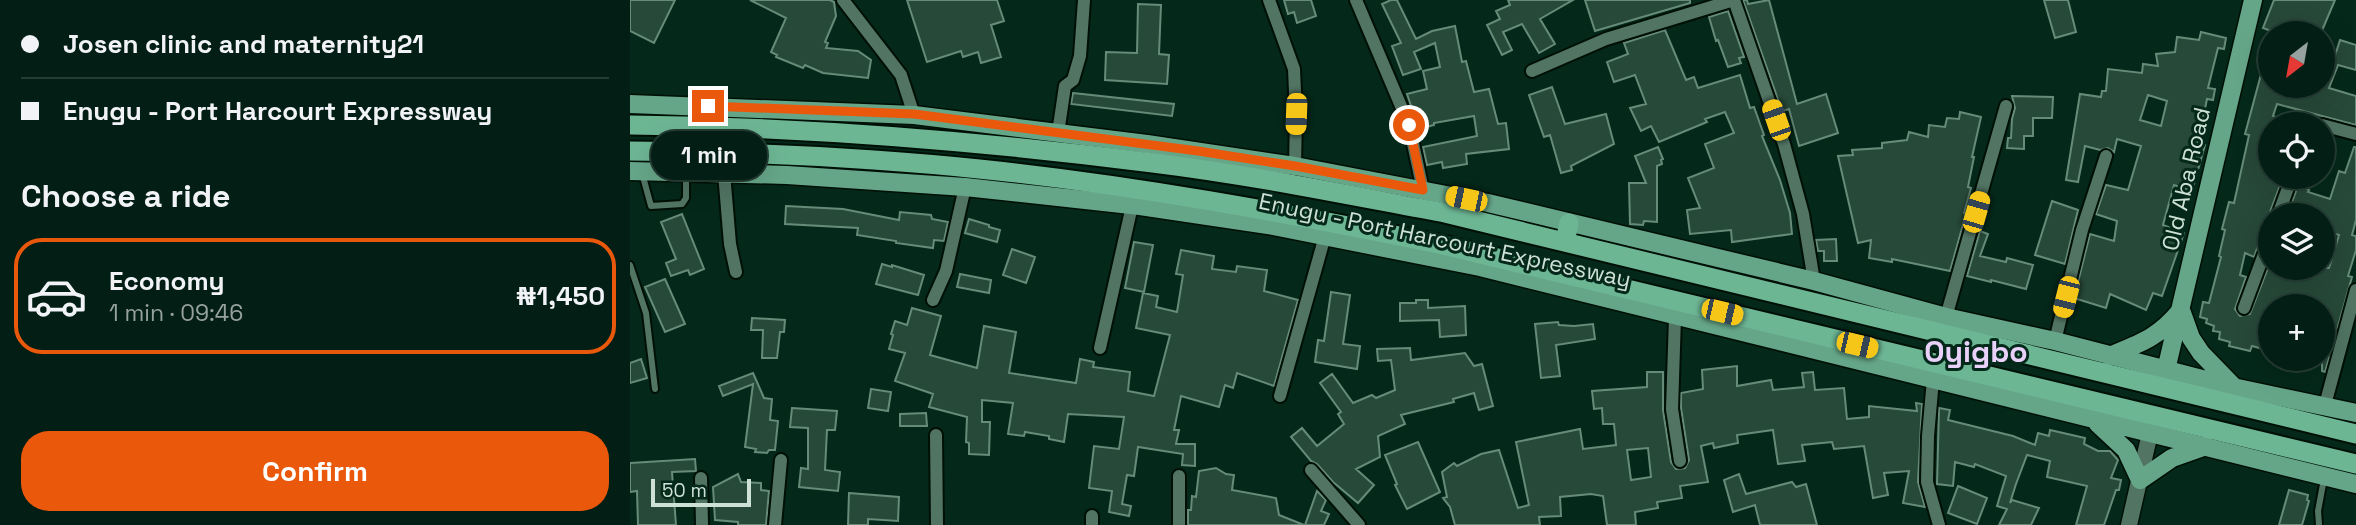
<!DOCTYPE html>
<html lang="en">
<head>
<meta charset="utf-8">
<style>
  body { margin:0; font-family:"Space Grotesk",sans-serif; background:#112b22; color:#f1f3f6; height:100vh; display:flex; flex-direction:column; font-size:26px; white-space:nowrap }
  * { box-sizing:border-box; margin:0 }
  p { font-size:23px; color:#97a2a0 }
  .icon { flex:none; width:38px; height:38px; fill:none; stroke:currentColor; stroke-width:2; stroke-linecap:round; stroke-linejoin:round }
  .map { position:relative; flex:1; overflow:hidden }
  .panel { display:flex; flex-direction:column; background:#031e14; width:630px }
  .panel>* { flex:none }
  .banner { display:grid; align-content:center; height:154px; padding:0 21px; background:#031e14 }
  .needle { width:46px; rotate:211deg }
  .controls { position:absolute; left:1628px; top:21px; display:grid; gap:14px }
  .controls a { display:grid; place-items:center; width:77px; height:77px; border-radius:50%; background:#031e14; box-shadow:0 7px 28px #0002,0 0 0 2px #243c34; font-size:35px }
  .scale { position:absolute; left:21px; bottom:18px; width:100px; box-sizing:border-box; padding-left:7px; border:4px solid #cee1d7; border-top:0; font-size:19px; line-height:24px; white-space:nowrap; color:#cee1d7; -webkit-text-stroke:5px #04281a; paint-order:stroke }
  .end { position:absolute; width:32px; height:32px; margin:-16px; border:9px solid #ea580c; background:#fff; box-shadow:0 0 0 4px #fff }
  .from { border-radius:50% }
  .bubble { position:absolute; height:49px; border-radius:24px; background:#031e14; box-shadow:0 7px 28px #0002,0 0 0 2px #243c34; font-size:23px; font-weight:700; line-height:49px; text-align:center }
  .car { position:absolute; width:21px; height:42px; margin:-21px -10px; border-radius:9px; box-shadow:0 0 5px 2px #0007; background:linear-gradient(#f5c518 24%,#345 0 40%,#f5c518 0 76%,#345 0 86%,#f5c518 0) }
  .banner b { display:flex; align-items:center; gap:24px; height:66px; font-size:26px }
  .banner b+b { border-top:2px solid #243c34 }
  .banner i { width:18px; height:18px; background:#f1f3f6 }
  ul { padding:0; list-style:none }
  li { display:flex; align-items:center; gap:21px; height:116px; margin:0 14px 10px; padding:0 7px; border:4px solid transparent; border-radius:28px }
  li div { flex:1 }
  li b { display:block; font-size:26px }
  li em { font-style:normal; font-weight:700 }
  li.on { border-color:#ea580c }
  li>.icon { width:63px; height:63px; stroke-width:1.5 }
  h2 { padding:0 21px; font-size:32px; line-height:84px }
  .cta { display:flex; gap:14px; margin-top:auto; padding:14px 21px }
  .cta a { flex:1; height:80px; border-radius:28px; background:#ea580c; color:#fff; font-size:28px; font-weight:700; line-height:80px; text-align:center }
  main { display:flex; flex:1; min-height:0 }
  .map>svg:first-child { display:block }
</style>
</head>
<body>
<main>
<section class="panel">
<div class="banner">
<b><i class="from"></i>Josen clinic and maternity21</b>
<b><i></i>Enugu - Port Harcourt Expressway</b>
</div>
<h2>Choose a ride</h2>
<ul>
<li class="on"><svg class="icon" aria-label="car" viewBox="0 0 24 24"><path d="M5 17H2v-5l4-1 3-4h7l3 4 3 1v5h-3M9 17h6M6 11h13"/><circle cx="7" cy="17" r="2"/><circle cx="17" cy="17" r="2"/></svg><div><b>Economy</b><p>1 min · 09:46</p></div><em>₦1,450</em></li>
</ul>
<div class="cta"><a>Confirm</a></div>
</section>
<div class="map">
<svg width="1726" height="525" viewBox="0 0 1726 525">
  <rect width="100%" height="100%" fill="#04281a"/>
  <path fill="#274939" stroke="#678b79" stroke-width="2" fill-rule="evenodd" d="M0,0H45L24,43L0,31Z
    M120,0H200L204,2L206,16L195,42L198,43L196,48L228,51L241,60L238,78L193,73L175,65L173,68L146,57L147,55L141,52L156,18Z
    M277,0H367L374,21L361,25L371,57L351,63L348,52L333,57L331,51L297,62Z
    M654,0H681L686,16L667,23L664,12L658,14Z
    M761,0H767L786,39L802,31L825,26L832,62L836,61L844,92L859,89L868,124L876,123L879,149L836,154L837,164L813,168L812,162L797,165L793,147L847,136L844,116L804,123V125L789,129L777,94L797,89L793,71L810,67L805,43L784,52L791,69L773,75L762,46L771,43L752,4Z
    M878,0H943L910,19L925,44L909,53L892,24L873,32L882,50L872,55L857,25L870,19L866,11L880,5Z
    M955,0H1060V3L965,31Z
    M1113,0H1117L1118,4L1139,0L1167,104L1196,94L1208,133L1169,146L1159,109L1152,111Z
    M1414,0H1438L1446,32L1425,38Z
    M1644,0H1705L1691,33H1662L1652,30L1650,33H1646L1633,28Z
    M508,4L531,5L529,54L539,55L537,84L475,80L476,52L507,53Z
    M1098,11L1114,57L1109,58L1111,63L1098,67L1088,40L1086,41L1079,17Z
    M1035,30L1056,80L1064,77L1068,88L1110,75L1120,108L1124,107L1134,135L1132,136L1150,180L1160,213L1162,234L1102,242L1101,230L1060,234L1057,210L1070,208L1058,178L1084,168L1075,144L1104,133L1095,112L1075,119L1077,122L1029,142L1021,126L1011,131L1000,108L1016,104L1005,75L984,82L977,62L998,54L994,43Z
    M1571,32L1596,38L1594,49L1588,48L1578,88L1585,89L1583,100L1577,99L1568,143L1575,145L1562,191L1544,185L1533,225L1554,233L1532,296L1523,293L1516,310L1480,294L1476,308L1444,298L1460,234L1484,241L1487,221L1466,214L1476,185L1498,190L1511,146L1487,139L1484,152L1478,148L1470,150L1455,146L1448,182L1436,180L1450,94L1471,97L1472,91H1476L1478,69L1512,73L1513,64L1528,66L1526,54L1545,52L1547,37L1569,40ZM1518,95L1537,101L1531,126L1510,120Z
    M1710,40L1726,45V70L1708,65L1699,88L1726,96V125L1647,104L1643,116L1662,124H1640V179L1651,183L1640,212L1636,230L1632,235L1624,257L1615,253L1610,275L1616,277L1605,309L1610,316L1620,314L1638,268L1660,270L1661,268H1699L1709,235L1692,230V215H1657L1668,186L1679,190L1678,192L1700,199L1709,171L1715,173L1724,147H1726V220L1722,235L1726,236V250L1718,276L1722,277L1695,372L1692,371V306H1640V351L1622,346L1620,351L1599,346L1600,342L1589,339L1590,332L1583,331L1584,326L1576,323L1577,319L1570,317L1573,302L1579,303L1591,257L1589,256L1595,230L1592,229L1599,202L1604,203L1619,135L1615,134L1637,52H1640V86H1692V59L1703,62Z
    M922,87L935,124L976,114L984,144L941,166L942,170L931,173L920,135L914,137L899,95Z
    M443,93L544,104L542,116L441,104Z
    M1382,96L1423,97L1422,118H1403V136H1394V149L1377,148L1378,138H1381L1382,119L1385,108Z
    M1330,112L1351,117L1342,157H1344L1338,187L1341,188L1334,213L1336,214L1320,271L1262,259V262L1239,258L1241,240L1228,243L1208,156L1223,155L1222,150L1252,148V143L1277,140L1279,132L1298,137L1299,125L1315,127L1317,118L1329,119Z
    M1028,147L1033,159L1031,160L1032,164L1027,166V222L1014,221L1013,225L1000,224L999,183H1016L1005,156Z
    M1422,201L1448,210L1435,264L1405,255Z
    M156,206L213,209L269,220L270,212L301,215L302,219L318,222L314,241L304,240L303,248L266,243V241L227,235L228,228L155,224Z
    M52,214L74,269L60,275L58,270L41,276L36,263L46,259L31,222Z
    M339,219L359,225V227L370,230L367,242L335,233Z
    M1350,231L1358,234L1350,256L1376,262L1377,258L1403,265L1396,289L1361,280V282L1337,276Z
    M1206,239L1207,261H1194V251H1188L1186,240Z
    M504,242L523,245L514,292L495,288Z
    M382,249L405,257L396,283L373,275Z
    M551,250L584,256L582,269L606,272L607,266L637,270L634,291L668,300L644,386L607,373L603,388L595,385L589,407L551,396L544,430H549L546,444H565V466L552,465L553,454L508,447L504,476L497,475L492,504L501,506L499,516L479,512L482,491L459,488L464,446L489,449L494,417L438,414L434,442L419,439V436L395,432L394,436L378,434L383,403L352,400V422H360L359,455L339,454V443L336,442L337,417L299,407L303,394L265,381L275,353L259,349L263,335L261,334L265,321L277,325L282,308L311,316L300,355L347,368L354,326L386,332L379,373L446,383L450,359L464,362L463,367L500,372L498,391L524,396L540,335L506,328L513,293L528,296L526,307L547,312L553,275L546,274Z
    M252,264L262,267V265L294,275L288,295L246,284Z
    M330,274L361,280L359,293L327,287Z
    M35,279L55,324L35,332L15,287Z
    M701,292L720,295L713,344L730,346L727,369L685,362L688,340L694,341Z
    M786,300H798V308L835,306L836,335L810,337L809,320L770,321V303H786Z
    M122,318L155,320L154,332H150L147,358H132L133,330H121Z
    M928,322L929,325L944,326L963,324L965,339L926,345L930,376L911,378L905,324Z
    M780,348L781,360L835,353L844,366L852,364L863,406L849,410L844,393L823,399L824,402L771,415L775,424L748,436L750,457L726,469L744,485L728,503L703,482L687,464L681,461L661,437L672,428L687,446L714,424L708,414L711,412L690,383L702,374L723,403L742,395L746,398L765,390L761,360L748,361L747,349Z
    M11,359L17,378L0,383V363Z
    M1107,366V386L1141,380L1143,390L1174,387L1172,373L1183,372L1185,390L1214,388L1217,419L1239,417V406L1287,411L1286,403L1292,404L1288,482L1295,507L1273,503L1279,471L1254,473L1258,495L1243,498L1234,446L1204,449L1202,442L1172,445L1175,461L1148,464L1143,430L1107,435L1108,443L1084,448L1083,443L1071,446L1078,482L1050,486L1052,498L1027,502L1028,508L1005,512L1006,525H977L973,496L961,494L930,497L931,516L909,517L910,525H825L820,507L813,498L817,497L812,472L824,463L827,466L851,454L869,450L888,508L899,505L886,442L950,429L953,449L986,445L984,424H973L972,408L964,409L962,391L1017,387V372H1033V410L1041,462L1046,469L1055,468L1059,460L1051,408V393L1073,389L1072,370ZM1018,448L1021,477L1001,480L997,450Z
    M123,373L134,398L142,399L140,420L148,421L145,450H139L137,453L125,452L126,449L115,447L123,384L93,396L89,386Z
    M241,389L261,392L258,411L238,408Z
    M162,408L207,411L205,430H197L195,470L210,472L208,491L169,487L171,468L178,469V428L160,427Z
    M1309,408L1320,410L1318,420L1383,436L1405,445L1408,433L1419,436L1420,430L1455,438L1454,444L1468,451H1480L1488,460L1481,478L1491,480L1489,490H1486L1474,525H1446L1457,486L1417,477L1420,461L1397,455L1386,484L1380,503L1382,500L1409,508L1401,525H1369L1377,509L1367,506L1376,476L1345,464L1344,467L1325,462L1323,486L1307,484Z
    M296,413L297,426H270V414Z
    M788,442L810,492L777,509L765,485L767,484L755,455Z
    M65,459L66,471L42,472L46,525H8L7,491L0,492V463Z
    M586,468L596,474L604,475L602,490L646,498L649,515L674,525H558V510H561L562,496L566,497L569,471Z
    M108,474L111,482L131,483V490L139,491L136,525H108V522L85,520L83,487Z
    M1109,474L1116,494L1162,482L1166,487L1176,484L1187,525H1130L1125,505L1103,512L1094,480Z
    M1328,486L1357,498L1347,524L1318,513Z
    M1659,490L1678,495L1677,500L1679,501L1672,525H1649Z
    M687,491L696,500L691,511L699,514L694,525H675Z
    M219,493L269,497L268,521L238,519V525H218Z"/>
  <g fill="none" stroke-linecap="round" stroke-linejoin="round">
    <g stroke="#001006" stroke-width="10">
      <path id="service" d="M12,173L21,206L52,204L56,198V175
        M0,265L16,313L25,389
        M1689,525L1688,511L1694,479"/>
    </g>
    <g stroke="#001006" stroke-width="16">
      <path id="minor" d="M213,0L271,75L284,115
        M639,0L664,69L666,114L665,166
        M726,0L779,125L793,190
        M1104,0L1154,144L1173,214L1184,281
        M902,71L976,39L1104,0
        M1692,125L1726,134
        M428,133L435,86L443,80L450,56L454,0
        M94,173L100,244L106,272
        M1648,215L1662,177
        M303,300L316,271L335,187
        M1614,308L1640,238
        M1045,317L1042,409L1050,461
        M1316,317L1376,106
        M1425,341L1452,230L1476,156
        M470,348L502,206
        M1303,379L1298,436L1297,482L1309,525
        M650,396L695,236
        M1695,405L1726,290
        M306,435L307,525
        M681,470L729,525
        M71,478L72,525
        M462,516V525
        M145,525L151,460
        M549,525V476"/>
    </g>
    <g stroke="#001006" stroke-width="19">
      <path id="tertiary" d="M1499,525L1520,433"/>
    </g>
    <g stroke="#001006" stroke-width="21">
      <path id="primary" d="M0,104L284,115L517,144L665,166L858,203L1184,281L1316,317L1425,341L1603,387L1726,413
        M0,171L157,175L335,187L510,206L638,225L850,267L1726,484
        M1479,356C1511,343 1528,338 1551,310L1561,338L1571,353L1603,386
        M1536,370L1623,0
        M1468,424L1496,450L1510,480L1542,458L1576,446"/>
    </g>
    <g stroke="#001006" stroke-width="23">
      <path id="trunk" d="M0,125C175,127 350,141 523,163C621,175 718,195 815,213L1726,434
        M0,151C116,152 233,157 349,169C504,185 657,213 809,244L1726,464
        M935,242L939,223"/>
    </g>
    <use href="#service" stroke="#517463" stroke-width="6"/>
    <use href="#minor" stroke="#517463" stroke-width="12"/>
    <use href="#tertiary" stroke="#517463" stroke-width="16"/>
    <use href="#primary" stroke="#66a688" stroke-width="18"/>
    <use href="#trunk" stroke="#6db694" stroke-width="19"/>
  </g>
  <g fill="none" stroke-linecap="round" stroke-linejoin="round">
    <path stroke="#ea580c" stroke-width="9" d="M78,106L284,114L568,151L665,166L793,190L779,125"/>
  </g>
  <g text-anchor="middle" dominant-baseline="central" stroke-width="6" stroke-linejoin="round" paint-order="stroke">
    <g font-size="23" fill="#cee1d7" stroke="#04281a">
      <text transform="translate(1556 179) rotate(-77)">Old Aba Road</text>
      <text transform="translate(815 240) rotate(12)">Enugu - Port Harcourt Expressway</text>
    </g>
    <g font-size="30" font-weight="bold" fill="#ead1fa" stroke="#04281a">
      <text x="1346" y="351">Oyigbo</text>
    </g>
  </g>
</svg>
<div class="controls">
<a><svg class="needle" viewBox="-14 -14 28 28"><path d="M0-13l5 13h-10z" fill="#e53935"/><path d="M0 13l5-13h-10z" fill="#97a2a0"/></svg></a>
<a><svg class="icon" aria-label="locate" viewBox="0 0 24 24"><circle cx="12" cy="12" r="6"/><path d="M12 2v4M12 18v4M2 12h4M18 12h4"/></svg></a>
<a><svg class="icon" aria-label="layers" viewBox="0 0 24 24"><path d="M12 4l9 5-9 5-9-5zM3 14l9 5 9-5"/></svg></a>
<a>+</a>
</div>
<div class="scale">50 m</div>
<i class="end from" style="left:779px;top:125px"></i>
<i class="end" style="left:78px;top:106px"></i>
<div class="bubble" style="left:21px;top:131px;width:116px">1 min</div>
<i class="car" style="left:666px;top:114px;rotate:182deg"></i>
<i class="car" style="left:1146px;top:120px;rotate:341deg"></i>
<i class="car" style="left:836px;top:199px;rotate:282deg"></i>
<i class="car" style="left:1346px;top:212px;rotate:16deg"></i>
<i class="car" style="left:1436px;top:297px;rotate:194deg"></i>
<i class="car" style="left:1092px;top:312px;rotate:103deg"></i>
<i class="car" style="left:1227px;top:345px;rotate:103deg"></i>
</div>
</main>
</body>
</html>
